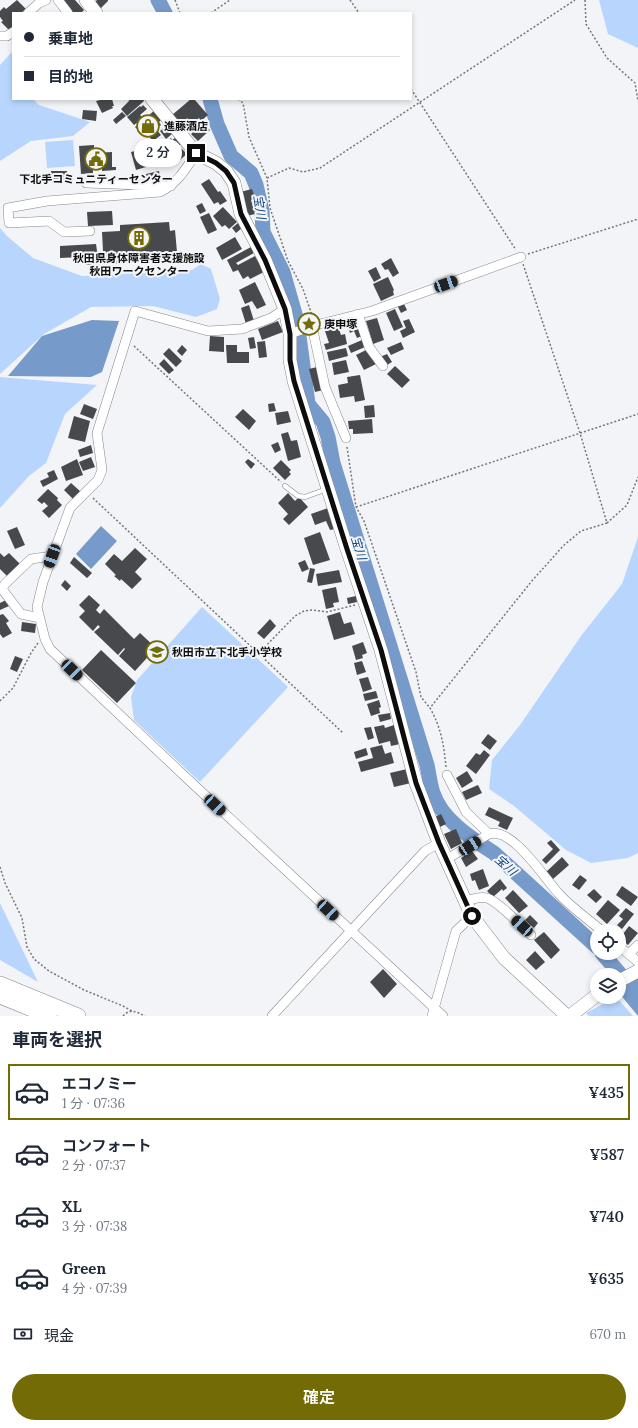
<!DOCTYPE html>
<html lang="ja">
<head>
<meta charset="utf-8">
<style>
  body { margin:0; font-family:Lora,"Noto Sans JP",serif; background:#f2f2f3; color:#1f2937; height:100vh; display:flex; flex-direction:column; font-size:15px; white-space:nowrap }
  * { box-sizing:border-box; margin:0 }
  p { font-size:13px; color:#747a83 }
  .icon { flex:none; width:22px; height:22px; fill:none; stroke:currentColor; stroke-width:2; stroke-linecap:round; stroke-linejoin:round }
  .map { position:relative; height:1016px; overflow:hidden }
  .sheet { display:flex; flex-direction:column; background:#fff; flex:1 }
  .sheet>* { flex:none }
  .top-card { position:absolute; left:12px; top:12px; width:400px; height:88px; border-radius:0px; box-shadow:0 2px 6px #0003; display:grid; align-content:center; height:88px; padding:0 12px; background:#fff }
  .fabs { position:absolute; left:590px; top:924px; display:grid; gap:8px }
  .fabs a { display:grid; place-items:center; width:36px; height:36px; border-radius:50%; background:#fff; box-shadow:0 2px 6px #0003; font-size:20px }
  .end { position:absolute; width:18px; height:18px; margin:-9px; border:5px solid #0d0d0e; background:#fff; box-shadow:0 0 0 2px #fff }
  .from { border-radius:50% }
  .bubble { position:absolute; height:28px; border-radius:14px; background:#fff; box-shadow:0 2px 6px #0003; font-size:13px; font-weight:600; line-height:28px; text-align:center }
  .car { position:absolute; width:12px; height:24px; margin:-12px -6px; border-radius:5px; box-shadow:0 0 3px 1px #0007; background:linear-gradient(#222 24%,#8ab4d8 0 40%,#222 0 76%,#8ab4d8 0 86%,#222 0) }
  .top-card b { display:flex; align-items:center; gap:14px; height:38px; font-size:15px }
  .top-card b+b { border-top:1px solid #e0e1e3 }
  .top-card i { width:10px; height:10px; background:#1f2937 }
  ul { padding:0; list-style:none }
  li { display:flex; align-items:center; gap:12px; height:56px; margin:0 8px 6px; padding:0 4px; border:2px solid transparent; border-radius:0px }
  li div { flex:1 }
  li b { display:block; font-size:15px }
  li em { font-style:normal; font-weight:600 }
  li.active { border-color:#726b06 }
  li>.icon { width:36px; height:36px; stroke-width:1.5 }
  h2 { padding:0 12px; font-size:18px; line-height:48px }
  .pay { display:flex; align-items:center; gap:10px; height:44px; padding:0 12px; font-size:15px }
  .pay p { margin-inline-start:auto }
  .button { display:flex; gap:8px; margin-top:auto; padding:8px 12px }
  .button a { flex:1; height:46px; border-radius:24px; background:#726b06; color:#fff; font-size:16px; font-weight:600; line-height:46px; text-align:center }
  .map>svg:first-child { display:block }
</style>
</head>
<body>
<div class="map">
<svg width="638" height="1016" viewBox="0 0 638 1016">
  <rect width="100%" height="100%" fill="#f2f4f7"/>
  <path fill="#b8d6fd" d="M599,0H638V48L608,34Z
    M13,51V99H33L39,105L90,122L73,136L31,141L0,161V65Z
    M73,140L75,166L47,168L45,142Z
    M0,228L7,236L33,258L82,276L192,270L201,264L211,269L220,299L217,309L196,317L153,306L91,307L44,334L0,374Z
    M0,377L97,385L65,414L46,463L29,476L0,508Z
    M638,537V853L628,858L591,863L566,850L514,806L489,789L492,760L520,725L581,636L622,584Z
    M202,607L288,687L200,782L134,720L131,697L137,680Z
    M0,903L38,982L0,960Z
    M616,997L633,1016H589L586,1013Z"/>
  <path fill="#769ac9" d="M92,320L119,321L102,372L91,377L8,376L42,336Z
    M101,526L117,541L91,569L76,554Z
    M638,978V1016L619,993V987Z"/>
  <g fill="none" stroke-linecap="round" stroke-linejoin="round">
    <path stroke="#769ac9" stroke-width="15" d="M158,0L165,13
      M210,99L217,124L231,156L251,173L256,185L262,211L263,232L283,272L297,321L308,404L323,422L328,437L333,463L427,765C429,774 430,784 433,793C442,820 471,838 494,853L597,947
      M602,953L638,995"/>
  </g>
  <path fill="#47494c" d="M17,0L26,9L21,13H13V26L9,30L1,22L3,21L0,17V11L4,7L6,9Z
    M60,0H75L84,10L81,13H71Z
    M97,0H108V1L100,9L94,3Z
    M99,99H112L114,106H112L113,108L102,113L96,101L100,100Z
    M129,99H143L144,101L127,116L121,109L129,101Z
    M191,99H194L208,115L201,121L199,118L185,129L172,115Z
    M143,105L147,109L140,115L143,118L134,125L127,117L140,106L141,107Z
    M83,110L97,111L96,121L82,119Z
    M155,110L162,119L159,122L161,125L156,129L161,135L153,141L147,134L146,135L143,131L141,133L135,127Z
    M122,112L126,116L116,124L113,120Z
    M203,123L210,130L198,141L191,134Z
    M166,126L172,134L166,139L160,131Z
    M171,138L172,140L175,138L181,144L177,147L180,149L181,148L187,154L176,163L171,156L166,160L157,149Z
    M94,145V153L112,152V167H116V170L102,171V165L93,166V173L81,174L79,146Z
    M144,149L149,166L136,170L131,152Z
    M51,171H67L66,182H51Z
    M159,171L160,178L142,180V176H146V174Z
    M209,179L218,192L220,191L227,201L220,205L218,202L214,204L201,184Z
    M252,189L255,198L251,200L255,214L247,216L240,192Z
    M202,203L206,211L200,214L196,206Z
    M223,207L237,222L229,229L225,225L222,227L213,216Z
    M112,211L113,225L88,226L87,212Z
    M209,213L217,230L208,234L200,217Z
    M169,222L170,231L175,230L177,252L169,253L170,261L85,265V260H82V257L60,258V246L96,244L97,251H103L102,232L120,231V225Z
    M238,223L242,228L236,233L232,228Z
    M235,237L242,249L222,260L216,248Z
    M251,247L254,253L236,263L238,265L255,256L264,272L250,279L248,276L243,279L238,270L233,272L227,260Z
    M391,258L399,273L393,277L388,269L385,270L381,264Z
    M376,267L381,278L374,282L368,271Z
    M388,277L394,290L393,291L394,295L381,301L373,284Z
    M255,282L266,305L257,309L252,301L245,304L239,290Z
    M403,302L407,310L401,313L397,305Z
    M249,305L254,321L246,324L241,308Z
    M395,309L403,327L394,331L386,313Z
    M377,318L384,340L373,344L366,321Z
    M409,319L415,332L403,338L400,331L406,328L403,321Z
    M355,320L362,336L357,338L354,331L350,333L347,324Z
    M278,321L283,332L262,340L258,329Z
    M338,326L341,335L345,334L347,344L326,350L324,344L329,343L325,331L327,329Z
    M210,336L224,337V352L209,351Z
    M254,337L256,348L250,349L248,338Z
    M362,340L365,347L351,353L348,346Z
    M265,341L267,357L259,358L257,342Z
    M401,342L404,349L391,355L387,348Z
    M182,345L187,350L182,356L177,351Z
    M226,345H237V352H249V363H227Z
    M169,348L182,361L176,367L163,354Z
    M346,348L348,356L329,361L327,352Z
    M368,349L376,364L364,370L356,355Z
    M387,354L392,362L385,366L380,357Z
    M164,359L174,370L169,374L159,364Z
    M346,360L349,372L334,375L332,363Z
    M395,366L410,380L402,388L387,374Z
    M317,367L323,390L315,392L309,369Z
    M360,375L365,400L355,402L354,396L340,398L338,385L348,383L347,377Z
    M274,403L276,411L269,412L268,404Z
    M84,404L97,409L93,419L80,414Z
    M374,405L375,417L365,418L364,406Z
    M243,409L256,421L249,430L235,417Z
    M288,411L291,422L277,425L275,413Z
    M74,416L90,421L85,442L68,438Z
    M372,419L373,433L353,434V429H349L348,421Z
    M288,432L291,441L297,440L301,457L288,461L281,434Z
    M278,442L281,450L275,453L271,445Z
    M91,445L93,453L80,457L78,450Z
    M91,457L95,467L83,471L79,462Z
    M77,459L83,475L66,481L61,467Z
    M248,459L255,464L251,469L245,462Z
    M281,460L291,470L289,472L291,474L285,480L273,468Z
    M54,470L58,479L43,487L40,481L49,477L47,473Z
    M71,483L81,492L73,499L64,490Z
    M48,489L58,498L57,500L62,505L49,518L42,511L48,506L44,502L42,504L37,500Z
    M288,493L295,501L299,497L308,507L289,525L283,519L288,514L278,503Z
    M328,508L335,529L330,530L326,521L315,525L311,514Z
    M17,527L25,545L15,549L7,531Z
    M320,532L330,560L313,565L304,538Z
    M135,548L147,559L135,572L142,579L132,589L121,579L120,581L114,576L116,575L105,564L114,554L122,561Z
    M0,553L4,557L9,553L20,564L7,576L0,569Z
    M74,557L92,573L87,578L70,563Z
    M305,560L309,569L302,572L298,563Z
    M310,568L315,569L312,583L307,582Z
    M339,570L342,582L318,586L316,574Z
    M65,580L71,586L67,591L61,585Z
    M336,587L339,602L333,603L334,607L326,609L322,590Z
    M89,595L100,605L96,610L100,614L104,609L134,639L140,633L156,648L135,671L119,656L125,649L124,648L118,655L94,632L100,627L98,625L93,631L79,617L85,611L79,605Z
    M356,596L357,602L348,604L347,598Z
    M6,600L9,606L0,610V603Z
    M340,612L344,624L351,622L355,634L334,640L327,616Z
    M3,614L9,621L6,623L12,633L3,638L0,634V615Z
    M270,619L276,626L264,639L257,633Z
    M22,622L36,624L35,633L21,631Z
    M363,642L367,653L362,655L363,658L356,660L352,646Z
    M101,650L136,683L117,703L82,670Z
    M15,656L23,659L17,672L10,669Z
    M362,661L366,672L357,675L354,663Z
    M368,677L372,689L363,692L359,679Z
    M376,691L378,698L365,701L363,694Z
    M379,700L381,707L379,708L380,713L371,716L367,704Z
    M390,713L391,719L380,722L378,715Z
    M384,725L385,728L394,725L400,744L391,746L390,741L379,744L374,727Z
    M371,727L374,738L368,740L364,728Z
    M488,734L497,741L490,750L481,743Z
    M382,745L385,754L391,752L394,763L361,772L358,762L373,758L370,748Z
    M366,748L368,755L356,759L354,752Z
    M484,750L490,755L476,774L466,766L476,753L480,755Z
    M407,769L411,783L394,787L390,773Z
    M467,771L473,781L462,788L456,778Z
    M478,785L482,793L466,800L462,792Z
    M489,807L513,818L507,830L498,826L500,822L485,815Z
    M441,814L446,824L440,827L435,817Z
    M456,829L462,843L451,849L444,834Z
    M551,840L560,850L546,864L542,860L553,849L547,843Z
    M472,851L478,859L466,867L461,858Z
    M562,857L569,865L553,879L546,872Z
    M483,869L489,886L479,890L475,880L472,881L470,874Z
    M580,875L587,880L579,890L572,885Z
    M500,879L507,888L503,891L502,889L493,897L487,891Z
    M622,886L638,897L631,906L616,895Z
    M594,889L602,897L596,903L587,895Z
    M513,890L528,906L519,913L505,898Z
    M608,900L620,910L607,924L596,914Z
    M626,908L634,914L622,929L617,925L623,919L619,916Z
    M530,915L538,923L534,928L525,920Z
    M629,926L638,933L628,945L620,938Z
    M544,932L560,950L551,959L534,940Z
    M535,951L545,962L536,970L526,960Z
    M383,969L397,984L384,998L370,982Z"/>
  <g fill="none" stroke-linecap="round" stroke-linejoin="round">
    <g stroke="#86888b" stroke-width="5.5">
      <path id="lane" d="M285,486L298,496L305,497L327,489"/>
    </g>
    <g stroke="#86888b" stroke-width="10">
      <path id="street" d="M58,0L68,13
        M28,13L39,3L46,0
        M0,36H7L13,32
        M86,183L171,186
        M90,231L64,232L49,221L9,223L8,208L47,201L160,192C178,183 185,170 196,153
        M285,309L271,318L242,329L208,331L135,311L97,433L102,470L98,480L70,508L43,582L37,607L45,639L50,649L193,784L443,1016
        M358,314L369,347L383,366
        M312,326L325,387L346,438
        M290,334L312,326L372,311L521,257
        M40,618L21,614L2,589L5,584L31,559L52,556
        M447,775L466,812L489,834
        M447,859L489,834C512,826 545,879 559,894C572,908 588,919 602,931
        M465,901C472,899 480,896 487,898C499,902 521,926 531,935
        M619,946L638,962
        M629,954L638,945
        M272,1016L425,851L439,843
        M432,1016L456,931L472,916"/>
    </g>
    <g stroke="#86888b" stroke-width="14">
      <path id="secondary" d="M86,0L96,13
        M152,99L196,153L216,163L226,171L234,183L241,214L265,260L285,309L290,334V360L294,381L347,549L381,650L416,783L439,843L472,916L504,958L567,1016
        M619,981L638,971
        M570,1016L597,995"/>
    </g>
    <g stroke="#86888b" stroke-width="16">
      <path id="primary" d="M0,984L78,1016
        M0,996L49,1016"/>
    </g>
    <path stroke="#757678" stroke-width="1.5" stroke-dasharray="2 2" stroke-linecap="butt" d="M175,0L180,13
      M350,0L359,13
      M585,0L586,24L607,58L635,83L638,101
      M211,13L230,0
      M411,89L516,250
      M238,99L243,103L249,137L267,178L270,208L288,261L303,289L313,318
      M267,178L289,168L303,172L320,168L575,0
      M528,254L638,219
      M134,346L281,482
      M347,447L356,507L364,521L416,672L421,697L430,708
      M93,498L343,733
      M356,507L638,414
      M607,523L627,505L638,477
      M259,653L295,616L304,611L312,610L327,612L355,605
      M0,701L13,688L31,653L38,643
      M446,767C444,746 441,727 430,708L531,582L563,546L581,531L607,523L580,433L523,264
      M0,867L5,883L22,918L27,947L34,959L49,971L84,990L123,1006L132,1011
      M123,1016C130,1008 137,1012 145,1016"/>
    <use href="#lane" stroke="#fff" stroke-width="4.5"/>
    <use href="#street" stroke="#fff" stroke-width="9"/>
    <use href="#secondary" stroke="#fff" stroke-width="13"/>
    <use href="#primary" stroke="#fff" stroke-width="15"/>
  </g>
  <g fill="none" stroke-linecap="round" stroke-linejoin="round">
    <path stroke="#0d0d0e" stroke-width="5" d="M196,153L216,163L226,171L234,183L241,214L265,260L285,309L290,334V360L294,381L347,549L381,650L416,783L439,843L472,916"/>
  </g>
  <defs>
    <g id="shop-ring" transform="scale(1.15)"><circle r="9.5" fill="#f2f4f7" stroke="#726b06" stroke-width="1.5"/><path d="M-5-2.5h2.3a2.7 3.5 0 0 1 5.4 0H5L5.5 6h-11ZM-1.5-2.5h3a1.5 2.3 0 0 0-3 0Z" fill="#726b06"/></g>
    <g id="civic-ring" transform="scale(1.15)"><circle r="9.5" fill="#f2f4f7" stroke="#726b06" stroke-width="1.5"/><path d="M-.6-6.5H3V-4.5H.6V-3L4-1V1h2V6H-6V1h2V-1L-.6-3ZM-1.2 2.5V6h2.4V2.5Z" fill="#726b06"/></g>
    <g id="building-ring" transform="scale(1.15)"><circle r="9.5" fill="#f2f4f7" stroke="#726b06" stroke-width="1.5"/><path d="M-4-6H4V6H1V3H-1V6H-4ZM-2.5-4.3h1.7v1.8h-1.7ZM.8-4.3h1.7v1.8H.8ZM-2.5-1h1.7V.8h-1.7ZM.8-1h1.7V.8H.8Z" fill="#726b06"/></g>
    <g id="sight-ring" transform="scale(1.15)"><circle r="9.5" fill="#f2f4f7" stroke="#726b06" stroke-width="1.5"/><path d="M0-6L1.8-2.2L6-1.7L2.9 1.2L3.7 5.4L0 3.3L-3.7 5.4L-2.9 1.2L-6-1.7L-1.8-2.2Z" fill="#726b06"/></g>
    <g id="school-ring" transform="scale(1.15)"><circle r="9.5" fill="#f2f4f7" stroke="#726b06" stroke-width="1.5"/><path d="M0-5L7-2L0 1L-7-2ZM-4 1L0 2.5L4 1V4Q0 6-4 4Z" fill="#726b06"/></g>
  </defs>
  <g fill-rule="evenodd">
    <use href="#shop-ring" x="148" y="126"/>
    <use href="#civic-ring" x="96" y="159"/>
    <use href="#building-ring" x="139" y="238"/>
    <use href="#sight-ring" x="309" y="324"/>
    <use href="#school-ring" x="157" y="652"/>
  </g>
  <g text-anchor="middle" dominant-baseline="central" stroke-width="4" stroke-linejoin="round" paint-order="stroke">
    <g font-size="11" font-weight="bold" fill="#0d0d0e" stroke="#f2f4f7" text-anchor="start">
      <text x="164" y="126">進藤酒店</text>
      <text x="96" y="179" text-anchor="middle">下北手コミュニティーセンター</text>
      <text x="139" y="258" text-anchor="middle">秋田県身体障害者支援施設<tspan x="139" dy="13">秋田ワークセンター</tspan></text>
      <text x="324" y="324">庚申塚</text>
      <text x="172" y="652">秋田市立下北手小学校</text>
    </g>
    <g font-size="12" font-style="italic" fill="#12437d" stroke="#f2f4f7">
      <text transform="translate(260 207) rotate(81)">宝川</text>
      <text transform="translate(359 548) rotate(73)">宝川</text>
      <text transform="translate(506 865) rotate(42)">宝川</text>
    </g>
  </g>
</svg>
<div class="fabs">
<a><svg class="icon" aria-label="locate" viewBox="0 0 24 24"><circle cx="12" cy="12" r="6"/><path d="M12 2v4M12 18v4M2 12h4M18 12h4"/></svg></a>
<a><svg class="icon" aria-label="layers" viewBox="0 0 24 24"><path d="M12 4l9 5-9 5-9-5zM3 14l9 5 9-5"/></svg></a>
</div>
<i class="end from" style="left:472px;top:916px"></i>
<i class="end" style="left:196px;top:153px"></i>
<div class="bubble" style="left:134px;top:139px;width:48px">2 分</div>
<i class="car" style="left:446px;top:284px;rotate:70deg"></i>
<i class="car" style="left:52px;top:556px;rotate:200deg"></i>
<i class="car" style="left:72px;top:670px;rotate:134deg"></i>
<i class="car" style="left:215px;top:805px;rotate:133deg"></i>
<i class="car" style="left:470px;top:846px;rotate:57deg"></i>
<i class="car" style="left:328px;top:910px;rotate:133deg"></i>
<i class="car" style="left:522px;top:926px;rotate:312deg"></i>
<div class="top-card">
<b><i class="from"></i>乗車地</b>
<b><i></i>目的地</b>
</div>
</div>
<section class="sheet">
<h2>車両を選択</h2>
<ul>
<li class="active"><svg class="icon" aria-label="car" viewBox="0 0 24 24"><path d="M5 17H2v-5l4-1 3-4h7l3 4 3 1v5h-3M9 17h6M6 11h13"/><circle cx="7" cy="17" r="2"/><circle cx="17" cy="17" r="2"/></svg><div><b>エコノミー</b><p>1 分 · 07:36</p></div><em>¥435</em></li>
<li><svg class="icon" aria-label="car" viewBox="0 0 24 24"><path d="M5 17H2v-5l4-1 3-4h7l3 4 3 1v5h-3M9 17h6M6 11h13"/><circle cx="7" cy="17" r="2"/><circle cx="17" cy="17" r="2"/></svg><div><b>コンフォート</b><p>2 分 · 07:37</p></div><em>¥587</em></li>
<li><svg class="icon" aria-label="car" viewBox="0 0 24 24"><path d="M5 17H2v-5l4-1 3-4h7l3 4 3 1v5h-3M9 17h6M6 11h13"/><circle cx="7" cy="17" r="2"/><circle cx="17" cy="17" r="2"/></svg><div><b>XL</b><p>3 分 · 07:38</p></div><em>¥740</em></li>
<li><svg class="icon" aria-label="car" viewBox="0 0 24 24"><path d="M5 17H2v-5l4-1 3-4h7l3 4 3 1v5h-3M9 17h6M6 11h13"/><circle cx="7" cy="17" r="2"/><circle cx="17" cy="17" r="2"/></svg><div><b>Green</b><p>4 分 · 07:39</p></div><em>¥635</em></li>
</ul>
<div class="pay"><svg class="icon" aria-label="cash" viewBox="0 0 24 24"><path d="M3 7h18v10H3z"/><circle cx="12" cy="12" r="2"/></svg>現金<p>670 m</p></div>
<div class="button"><a>確定</a></div>
</section>
</body>
</html>
